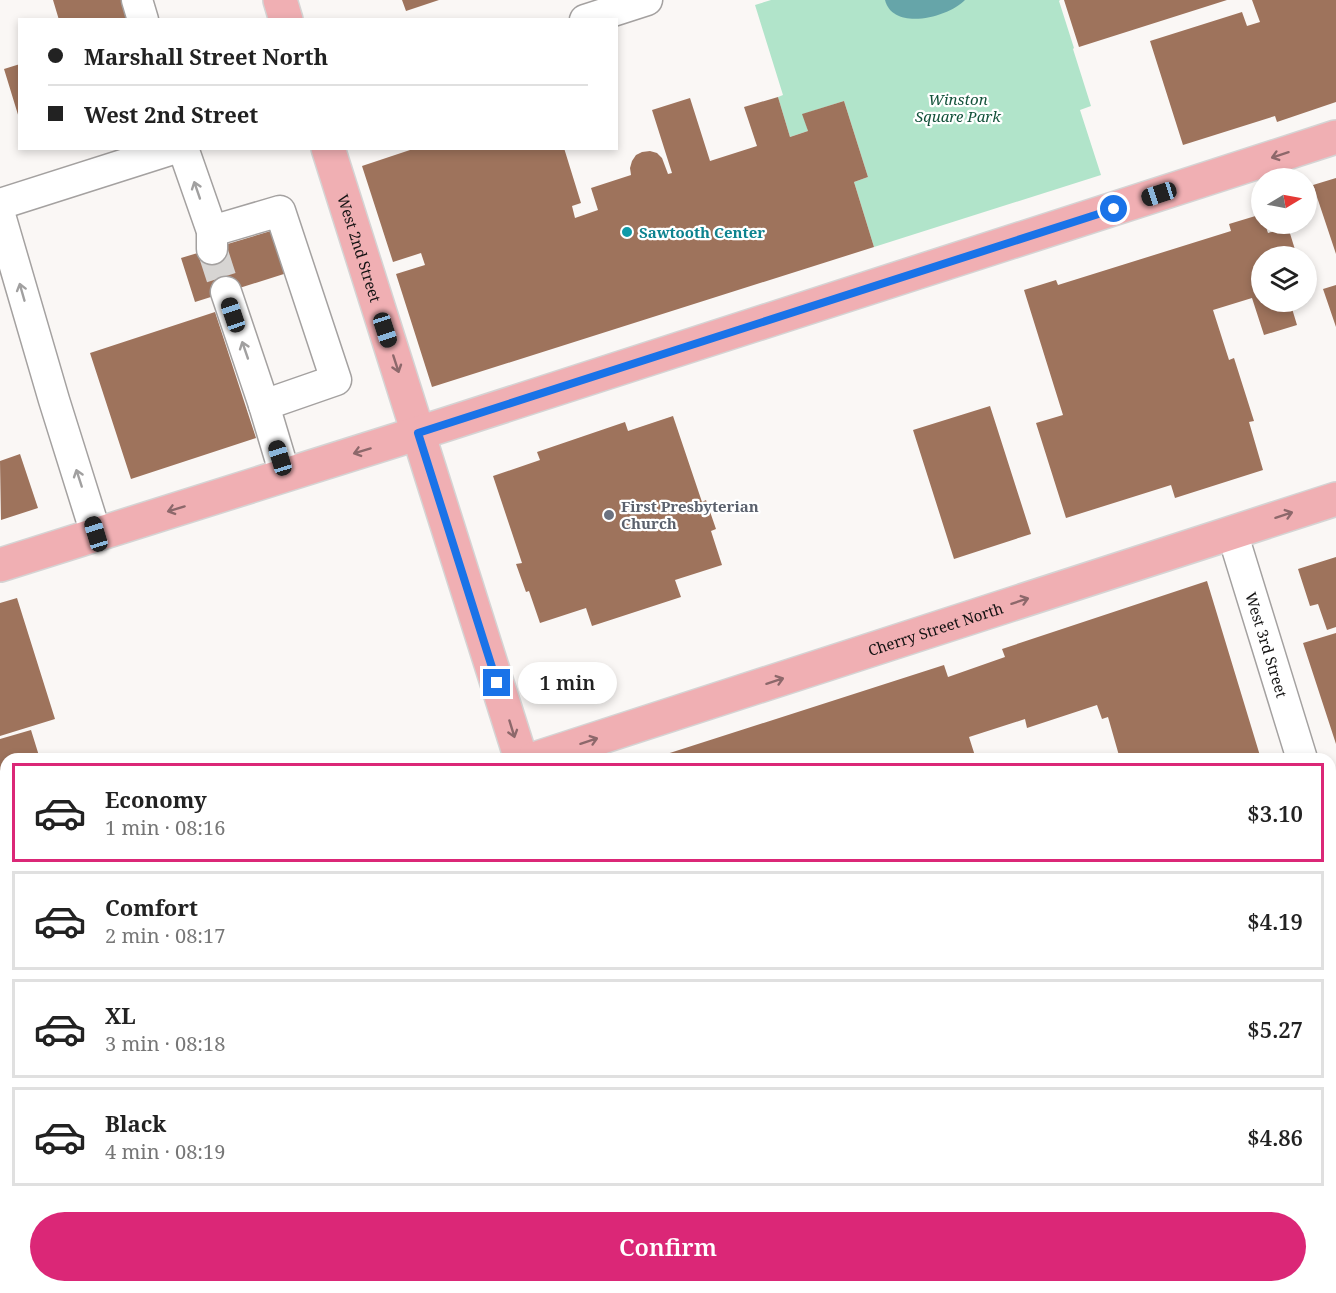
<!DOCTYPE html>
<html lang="en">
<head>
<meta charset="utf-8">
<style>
  body { margin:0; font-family:"Noto Serif",serif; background:#f2f2f2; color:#222; height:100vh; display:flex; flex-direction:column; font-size:22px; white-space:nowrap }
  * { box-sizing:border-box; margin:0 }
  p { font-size:20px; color:#767676 }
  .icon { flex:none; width:33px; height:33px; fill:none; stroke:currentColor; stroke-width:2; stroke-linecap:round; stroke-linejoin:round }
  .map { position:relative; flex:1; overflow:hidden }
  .details { position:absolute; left:0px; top:753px; width:1336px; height:540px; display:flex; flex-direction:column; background:#fff; border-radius:18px 18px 0 0; box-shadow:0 3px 9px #0003 }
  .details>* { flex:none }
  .hud { position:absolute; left:18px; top:18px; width:600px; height:132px; border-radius:0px; box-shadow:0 3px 9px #0003; display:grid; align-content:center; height:132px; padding:0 30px; background:#fff }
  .needle { width:39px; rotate:80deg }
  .buttons { position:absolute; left:1251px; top:168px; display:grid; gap:12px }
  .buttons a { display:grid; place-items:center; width:66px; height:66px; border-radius:50%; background:#fff; box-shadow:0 3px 9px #0003; font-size:30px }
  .end { position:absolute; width:27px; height:27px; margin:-14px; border:8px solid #1a73e8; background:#fff; box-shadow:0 0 0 3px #fff }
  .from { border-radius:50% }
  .bubble { position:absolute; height:42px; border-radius:21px; background:#fff; box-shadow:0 3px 9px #0003; font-size:20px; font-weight:600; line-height:42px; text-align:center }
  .car { position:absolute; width:18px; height:36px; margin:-18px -9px; border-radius:8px; box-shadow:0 0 4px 2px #0007; background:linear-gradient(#222 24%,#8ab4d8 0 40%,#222 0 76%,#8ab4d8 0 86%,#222 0) }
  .hud b { display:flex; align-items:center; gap:21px; height:57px; font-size:22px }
  .hud b+b { border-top:2px solid #e0e0e0 }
  .hud i { width:15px; height:15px; background:#222 }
  ul { padding:10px 0 0; list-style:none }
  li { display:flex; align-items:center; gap:18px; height:99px; margin:0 12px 9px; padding:0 18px; border:3px solid #e0e0e0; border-radius:0px }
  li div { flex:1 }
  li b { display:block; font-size:22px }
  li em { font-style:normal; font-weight:600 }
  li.on { border-color:#db2777 }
  li>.icon { width:54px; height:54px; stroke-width:1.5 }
  .cta { display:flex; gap:12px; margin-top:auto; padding:12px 30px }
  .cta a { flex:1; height:69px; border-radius:36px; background:#db2777; color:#fff; font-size:24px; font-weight:600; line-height:69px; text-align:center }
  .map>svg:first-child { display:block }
</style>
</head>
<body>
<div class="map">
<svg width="1336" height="1293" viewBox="0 0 1336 1293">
  <rect width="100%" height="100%" fill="#faf7f5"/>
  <path fill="#b1e4ca" d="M771,0H1060L1059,1L1074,48L1073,49L1091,106L1080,110L1101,175L874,247L854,182L868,177L844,101L803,114L808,131L790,137L778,97L783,95L755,5Z
    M1331,1042H1336V1133H1331Z
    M6,1266V1287H578L580,1293H1L0,1289V1268Z
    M1325,1287L1336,1288V1293H1277L1295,1288L1309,1291Z"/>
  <path fill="#66a5a9" d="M885,0H965C949,17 893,32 885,0Z"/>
  <path fill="#9e735c" d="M53,0H129L135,20H59Z
    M402,0H439L406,11Z
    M1064,0H1227L1079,47Z
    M1252,0H1336V102L1277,122L1275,116L1183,145L1150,41L1242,12L1247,26L1260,22Z
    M20,64V118H19L4,69Z
    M778,97L790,137L808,131L802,114L844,101L868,177L854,182L874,247L432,387L396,274L425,265L421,253L393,262L362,166L416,148H564L581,203L572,206L575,218L598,210L591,188L631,175L630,168L632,161L636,155L642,152L650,151L657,153L662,158L668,174L672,173L652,110L690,98L710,161L757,146L744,107Z
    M1336,178V254L1313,185Z
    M1262,214V224H1265L1268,233L1288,227L1297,256H1262V302H1290L1297,325L1264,335L1252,298L1213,310L1229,360L1234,358L1254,421L1249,422L1263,470L1175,498L1171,485L1066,518L1036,423L1063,415L1024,290L1056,280L1058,285L1231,231L1229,224Z
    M274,230L287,273L195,302L181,258Z
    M1336,285V327L1323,289Z
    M215,312L256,438L131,479L90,353Z
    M990,406L1031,534L954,559L913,430Z
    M673,416L702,502L706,500L716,529L711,531L722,565L675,580L681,597L592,626L586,608L540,623L529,591L526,592L516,564L522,563L493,476L540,460L537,452L625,422L628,431Z
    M20,454L38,508L1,520L0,461Z
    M1336,557V627L1327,630L1318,604L1310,606L1298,569Z
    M1207,581L1261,759H1120L1108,717L1102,719L1097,705L1027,728L1025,719L969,737L976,759H651L944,665L948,677L1005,657L1002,649Z
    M17,598L55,719L0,736V603Z
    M1336,633V744L1303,643Z
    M31,730L40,759H6V863L0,865V739Z
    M6,977V1218L0,1220V979Z
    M443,1287H549L551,1293H440Z
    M746,1287H1031L1033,1293H748Z
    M1068,1287H1234L1236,1293H1070Z"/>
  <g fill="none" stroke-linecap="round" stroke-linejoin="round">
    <path stroke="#d7d5d3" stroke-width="30" stroke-dasharray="30 15" stroke-linecap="butt" d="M212,249L226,292"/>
    <g stroke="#a4a1a0" stroke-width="33">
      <g id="minor">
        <path d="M137,0L143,20"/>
        <path d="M585,20L647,0"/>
        <path d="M183,148L212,231V249"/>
        <path d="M0,204L176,148"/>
        <path d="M0,215L54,400L96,534"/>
        <path d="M212,231L280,211L336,380L264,405"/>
        <path d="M226,292L264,405L285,475"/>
        <path id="s1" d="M1232,532L1302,759"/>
        <path d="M1330,851L1336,868"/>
        <path d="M0,1253L6,1251"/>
      </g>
    </g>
    <g stroke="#d5d4d4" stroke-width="36">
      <g id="major">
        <path d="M280,0L286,20"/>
        <path id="s2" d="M328,148L521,759"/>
        <path d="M0,565L441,426L1336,137"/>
        <path id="s3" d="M534,759L1336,499"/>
        <path d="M0,927L6,926"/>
        <path d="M686,1287L688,1293"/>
      </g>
    </g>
    <use href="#minor" stroke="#fff" stroke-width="30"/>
    <use href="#major" stroke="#f0afb3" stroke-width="33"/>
  </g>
  <defs><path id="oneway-shaft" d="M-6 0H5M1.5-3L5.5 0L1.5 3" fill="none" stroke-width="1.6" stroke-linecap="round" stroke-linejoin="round" transform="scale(1.5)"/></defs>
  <g stroke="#8d686b">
    <use href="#oneway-shaft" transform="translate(1280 155) rotate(162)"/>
    <use href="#oneway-shaft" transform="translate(396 364) rotate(72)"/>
    <use href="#oneway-shaft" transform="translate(362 451) rotate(163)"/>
    <use href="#oneway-shaft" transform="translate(176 509) rotate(163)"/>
    <use href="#oneway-shaft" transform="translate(1284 515) rotate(-18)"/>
    <use href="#oneway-shaft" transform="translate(1020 601) rotate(-18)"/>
    <use href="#oneway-shaft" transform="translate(775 681) rotate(-18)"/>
    <use href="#oneway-shaft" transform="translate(512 729) rotate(73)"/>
    <use href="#oneway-shaft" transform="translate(589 741) rotate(-18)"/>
  </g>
  <g stroke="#a1a0a0">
    <use href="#oneway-shaft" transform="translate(197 190) rotate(-109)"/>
    <use href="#oneway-shaft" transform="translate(22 292) rotate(-106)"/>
    <use href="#oneway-shaft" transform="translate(245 350) rotate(-109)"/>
    <use href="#oneway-shaft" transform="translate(79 478) rotate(-108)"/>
  </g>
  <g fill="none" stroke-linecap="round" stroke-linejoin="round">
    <path stroke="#1a73e8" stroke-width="8" d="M497,683L418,433L1114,209"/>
  </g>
  <circle fill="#0f9aa8" stroke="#fff" stroke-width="2" cx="627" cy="232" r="6"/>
  <circle fill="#6b7280" stroke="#fff" stroke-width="2" cx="609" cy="515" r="6"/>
  <g text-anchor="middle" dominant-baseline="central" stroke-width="4.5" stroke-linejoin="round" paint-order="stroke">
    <g font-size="15" font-style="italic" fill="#13523a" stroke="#fff">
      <text x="958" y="99">Winston<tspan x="958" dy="17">Square Park</tspan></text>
    </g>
    <g font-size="15" font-weight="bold" fill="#0d838f" stroke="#fff" text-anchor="start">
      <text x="639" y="232">Sawtooth Center</text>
    </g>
    <g font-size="15" fill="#131212" stroke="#fff">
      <text stroke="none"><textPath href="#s2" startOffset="105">West 2nd Street</textPath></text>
      <text stroke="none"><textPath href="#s3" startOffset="422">Cherry Street North</textPath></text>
      <text stroke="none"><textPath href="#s1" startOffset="118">West 3rd Street</textPath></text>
    </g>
    <g font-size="15" font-weight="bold" fill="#5b616d" stroke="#fff" text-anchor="start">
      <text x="621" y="506">First Presbyterian<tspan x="621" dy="17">Church</tspan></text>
    </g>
  </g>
</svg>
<div class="buttons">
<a><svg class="needle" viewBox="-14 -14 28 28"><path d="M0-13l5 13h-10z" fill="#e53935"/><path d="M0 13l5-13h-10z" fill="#767676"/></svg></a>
<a><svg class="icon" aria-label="layers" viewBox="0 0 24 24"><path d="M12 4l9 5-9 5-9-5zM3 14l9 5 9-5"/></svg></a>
</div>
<i class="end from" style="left:1114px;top:209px"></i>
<i class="end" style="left:497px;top:683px"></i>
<div class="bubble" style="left:518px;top:662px;width:99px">1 min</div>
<i class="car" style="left:1159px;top:194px;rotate:252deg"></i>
<i class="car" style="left:233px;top:315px;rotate:341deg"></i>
<i class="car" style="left:385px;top:330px;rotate:162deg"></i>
<i class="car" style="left:280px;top:458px;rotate:343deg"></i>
<i class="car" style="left:96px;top:534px;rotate:343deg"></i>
<div class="hud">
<b><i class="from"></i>Marshall Street North</b>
<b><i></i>West 2nd Street</b>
</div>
<section class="details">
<ul>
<li class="on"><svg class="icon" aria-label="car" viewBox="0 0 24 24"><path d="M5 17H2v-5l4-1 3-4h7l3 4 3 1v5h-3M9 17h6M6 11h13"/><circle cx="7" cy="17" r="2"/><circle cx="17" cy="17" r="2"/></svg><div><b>Economy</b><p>1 min · 08:16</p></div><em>$3.10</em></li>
<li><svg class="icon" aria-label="car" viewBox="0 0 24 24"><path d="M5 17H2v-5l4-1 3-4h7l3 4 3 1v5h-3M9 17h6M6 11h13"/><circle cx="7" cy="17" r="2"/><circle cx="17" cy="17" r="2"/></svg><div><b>Comfort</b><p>2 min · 08:17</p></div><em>$4.19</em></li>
<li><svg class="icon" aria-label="car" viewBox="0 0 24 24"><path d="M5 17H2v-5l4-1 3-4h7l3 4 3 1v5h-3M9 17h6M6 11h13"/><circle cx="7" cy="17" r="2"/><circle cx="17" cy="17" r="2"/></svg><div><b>XL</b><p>3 min · 08:18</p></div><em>$5.27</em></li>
<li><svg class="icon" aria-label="car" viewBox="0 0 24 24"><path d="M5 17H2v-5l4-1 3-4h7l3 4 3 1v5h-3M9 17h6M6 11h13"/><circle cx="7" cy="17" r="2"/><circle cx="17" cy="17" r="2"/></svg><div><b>Black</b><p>4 min · 08:19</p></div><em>$4.86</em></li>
</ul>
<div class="cta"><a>Confirm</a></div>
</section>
</div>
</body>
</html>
